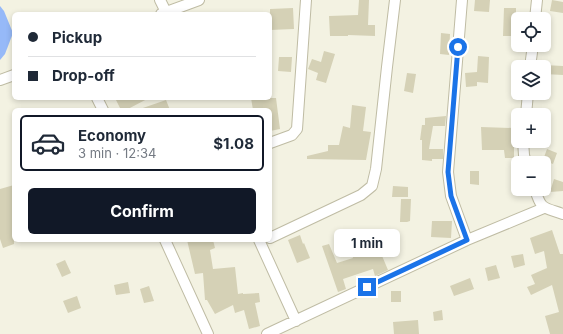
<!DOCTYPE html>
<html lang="en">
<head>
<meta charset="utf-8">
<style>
  body { margin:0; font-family:Inter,sans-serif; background:#f2f2f3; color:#1f2937; height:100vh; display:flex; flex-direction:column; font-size:15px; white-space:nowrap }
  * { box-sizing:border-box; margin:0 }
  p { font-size:13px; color:#747a83 }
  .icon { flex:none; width:22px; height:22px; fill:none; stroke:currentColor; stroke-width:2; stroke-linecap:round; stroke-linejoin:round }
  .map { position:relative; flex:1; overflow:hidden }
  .side { position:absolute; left:12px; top:108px; width:260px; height:134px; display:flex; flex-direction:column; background:#fff; border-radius:6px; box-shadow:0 2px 6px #0003 }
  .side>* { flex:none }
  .banner { position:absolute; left:12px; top:12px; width:260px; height:88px; border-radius:6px; box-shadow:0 2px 6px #0003; display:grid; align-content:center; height:88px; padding:0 16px; background:#fff }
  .tools { position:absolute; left:511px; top:12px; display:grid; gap:8px }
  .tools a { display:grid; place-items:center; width:40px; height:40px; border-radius:6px; background:#fff; box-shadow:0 2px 6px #0003; font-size:20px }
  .end { position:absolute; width:18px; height:18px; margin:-9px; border:5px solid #1a73e8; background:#fff; box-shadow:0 0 0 2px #fff }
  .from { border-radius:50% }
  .bubble { position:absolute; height:28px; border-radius:6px; background:#fff; box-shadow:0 2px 6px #0003; font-size:13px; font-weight:700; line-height:28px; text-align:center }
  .banner b { display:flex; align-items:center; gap:14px; height:38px; font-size:15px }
  .banner b+b { border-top:1px solid #e0e1e3 }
  .banner i { width:10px; height:10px; background:#1f2937 }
  ul { padding:7px 0 0; list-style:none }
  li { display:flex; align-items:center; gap:12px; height:56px; margin:0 8px 6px; padding:0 8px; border:2px solid transparent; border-radius:6px }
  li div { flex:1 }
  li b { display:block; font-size:15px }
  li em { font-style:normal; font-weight:700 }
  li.active { border-color:#111827 }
  li>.icon { width:36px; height:36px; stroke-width:1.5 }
  .button { display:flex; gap:8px; margin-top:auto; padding:8px 16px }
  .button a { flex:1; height:46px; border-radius:6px; background:#111827; color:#fff; font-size:16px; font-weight:700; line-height:46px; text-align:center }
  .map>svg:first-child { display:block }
</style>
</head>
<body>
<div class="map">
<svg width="563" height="334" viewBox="0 0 563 334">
  <rect width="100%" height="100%" fill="#f3f2e2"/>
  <path fill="#96b9f8" d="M0,6L4,11L13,33L5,54L0,60Z"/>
  <path fill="#d5d1b6" d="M359,0H369L368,25H375V36L348,35V36H330L329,16L358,15Z
    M475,0H490L489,12L474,11Z
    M552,0L563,2V13L550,11Z
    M293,8L294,29L270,30V9Z
    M504,8H516V20H518L517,36H503Z
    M441,33L450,34L449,55L440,54Z
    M324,51L335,54L326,83L316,80L318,73L308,69L312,59L321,62Z
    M478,56L489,57L488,83L477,82V86L466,87L465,73L477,72Z
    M279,57H292L291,72L278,71Z
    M544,65L563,66V75L544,74Z
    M407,73L416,74L413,93L404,91Z
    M115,98H149L126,110H121Z
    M251,98H276L280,129L270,131V110H253Z
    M166,100L170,110H141L140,109Z
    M352,105L366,107L363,131L371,132L366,160L307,159V156L328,151V145H339L343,126L350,128Z
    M446,116L445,126H433L429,149H443V159H432V161L422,160V140H420L422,125H425V118Z
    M481,127L514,128V158H505L504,150H482Z
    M547,149L557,153L553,164L543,160Z
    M470,171H479V185L470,184Z
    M554,179L563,182V191L550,192Z
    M14,185V244L3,248L0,239V189Z
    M393,186L408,187V197H392Z
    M401,199H411L410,221L407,222H400Z
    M432,221H452L451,238L431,237Z
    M552,230L560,254H563V334H550L545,316L559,312L552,285L531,295L527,287L535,284L531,275L547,268L544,251L535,254L530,238Z
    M300,235L303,244L304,243L310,258L297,263L288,240Z
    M357,238L361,250L385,239L388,248L380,251L388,270L375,276L373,269L343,279L346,289L338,292L322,246L329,244L337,263L353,258L348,241Z
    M187,240H213L215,248L210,250L213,269L235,267L238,294L243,293V294L259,293L260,302L255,303L260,326L249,329L244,310L235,313L233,305L215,314L207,300H205L203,273L195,274Z
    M523,254L525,265L514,268L511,256Z
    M65,260L71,273L62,277L56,264Z
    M496,265L500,278L488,281L485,268Z
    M470,278L474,289L454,296L450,286Z
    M128,282L130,293L116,295L114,285Z
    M149,286L154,301L144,303L140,289Z
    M391,291H401V302H391Z
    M77,296L81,308L68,313L63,301Z
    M442,310L443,320L434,321L433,312Z
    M418,320L419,334H394L393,322Z"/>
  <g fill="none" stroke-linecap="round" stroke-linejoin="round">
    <g stroke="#bfbca4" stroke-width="12">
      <path id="minor" d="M160,0L166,12
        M462,0L448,172L451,196L467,240
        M161,14L199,0
        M535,19L537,0
        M530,67L533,45
        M0,80L14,75
        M97,98L103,110
        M526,115L528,93
        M523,141L524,155L526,163
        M270,143L292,135L297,129L306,0
        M535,189C541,210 543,207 563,214
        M270,238L361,195L372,186L376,169L387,67L395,0
        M165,240L208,334
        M259,240L296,321
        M267,334L467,240L544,208"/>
    </g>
    <use href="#minor" stroke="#fff" stroke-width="10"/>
  </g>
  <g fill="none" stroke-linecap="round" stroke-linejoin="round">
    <path stroke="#1a73e8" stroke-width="5" d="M367,287L467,240L451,196L448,172L458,47"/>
  </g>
</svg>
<div class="tools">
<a><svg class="icon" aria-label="locate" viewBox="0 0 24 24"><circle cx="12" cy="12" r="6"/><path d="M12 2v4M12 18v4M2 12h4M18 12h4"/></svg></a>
<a><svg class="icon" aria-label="layers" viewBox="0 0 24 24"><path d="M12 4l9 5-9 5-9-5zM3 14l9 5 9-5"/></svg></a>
<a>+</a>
<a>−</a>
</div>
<i class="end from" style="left:458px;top:47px"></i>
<i class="end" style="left:367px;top:287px"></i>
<div class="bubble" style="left:334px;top:229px;width:66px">1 min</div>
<div class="banner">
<b><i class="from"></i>Pickup</b>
<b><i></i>Drop-off</b>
</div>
<section class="side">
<ul>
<li class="active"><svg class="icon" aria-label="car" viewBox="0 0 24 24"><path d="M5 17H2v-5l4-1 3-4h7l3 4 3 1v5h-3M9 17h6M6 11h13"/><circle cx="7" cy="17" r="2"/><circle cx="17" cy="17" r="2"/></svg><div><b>Economy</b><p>3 min · 12:34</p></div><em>$1.08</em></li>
</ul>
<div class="button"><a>Confirm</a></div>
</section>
</div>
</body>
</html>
